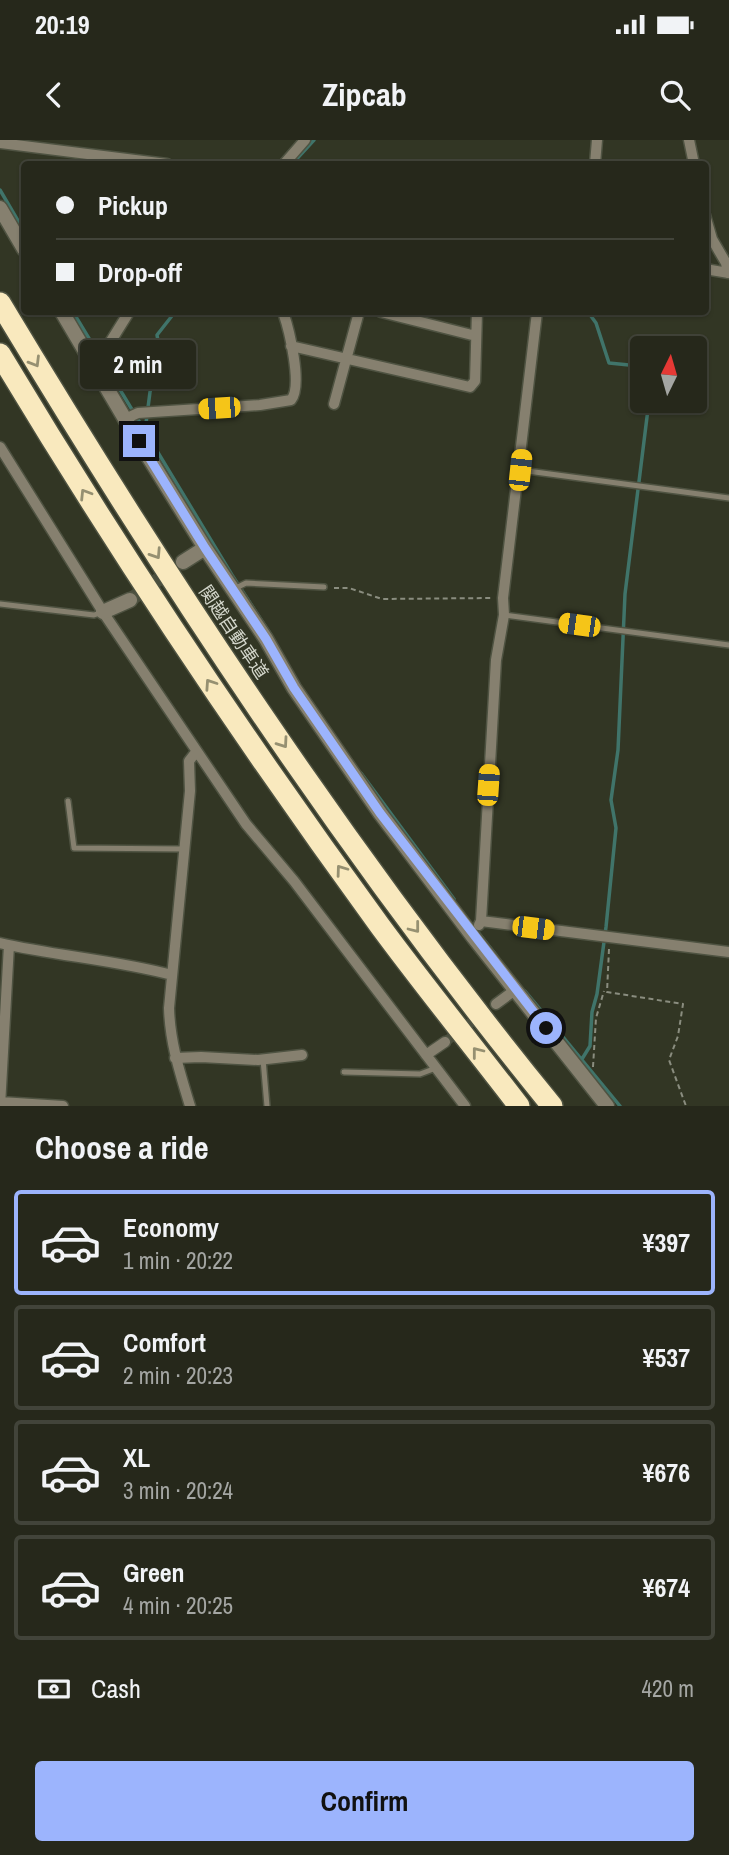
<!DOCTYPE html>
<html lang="en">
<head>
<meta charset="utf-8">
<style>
  body { margin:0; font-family:"Archivo Narrow","Noto Sans JP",sans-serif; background:#2e3024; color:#f1f3f6; height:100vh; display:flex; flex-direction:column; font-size:26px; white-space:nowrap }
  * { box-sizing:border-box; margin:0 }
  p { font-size:23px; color:#a4a6a3 }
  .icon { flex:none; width:38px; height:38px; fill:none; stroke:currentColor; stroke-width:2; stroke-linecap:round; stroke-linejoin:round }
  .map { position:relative; height:966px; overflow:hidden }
  .drawer { display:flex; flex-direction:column; background:#26281b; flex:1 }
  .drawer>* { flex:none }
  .banner { position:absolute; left:21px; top:21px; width:688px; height:154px; border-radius:7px; box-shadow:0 2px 5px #0004,0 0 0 2px #42443a; display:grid; align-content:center; height:154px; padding:0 35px; background:#26281b }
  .needle { width:46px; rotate:5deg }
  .fabs { position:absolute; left:630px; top:196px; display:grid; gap:14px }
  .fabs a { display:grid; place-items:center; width:77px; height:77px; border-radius:7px; background:#26281b; box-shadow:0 2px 5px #0004,0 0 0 2px #42443a; font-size:35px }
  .end { position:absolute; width:32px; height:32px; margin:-16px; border:9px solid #9cb4fd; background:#111; box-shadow:0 0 0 4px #111 }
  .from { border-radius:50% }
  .bubble { position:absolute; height:49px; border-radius:7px; background:#26281b; box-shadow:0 2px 5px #0004,0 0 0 2px #42443a; font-size:23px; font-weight:800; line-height:49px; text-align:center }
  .car { position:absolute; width:21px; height:42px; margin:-21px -10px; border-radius:9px; box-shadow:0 0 5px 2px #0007; background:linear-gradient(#f5c518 24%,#345 0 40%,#f5c518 0 76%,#345 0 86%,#f5c518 0) }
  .banner b { display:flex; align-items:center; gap:24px; height:66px; font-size:26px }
  .banner b+b { border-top:2px solid #42443a }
  .banner i { width:18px; height:18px; background:#f1f3f6 }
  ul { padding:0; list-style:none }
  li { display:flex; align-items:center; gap:21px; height:105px; margin:0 14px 10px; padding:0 21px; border:4px solid #42443a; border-radius:7px }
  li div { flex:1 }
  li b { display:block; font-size:26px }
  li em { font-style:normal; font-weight:800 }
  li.selected { border-color:#9cb4fd }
  li>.icon { width:63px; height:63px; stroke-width:1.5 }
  h2 { padding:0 35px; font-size:32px; line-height:84px }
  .pay { display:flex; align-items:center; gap:18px; height:77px; padding:0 35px; font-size:26px }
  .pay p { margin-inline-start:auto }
  .button { display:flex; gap:14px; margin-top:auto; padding:14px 35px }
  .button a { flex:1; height:80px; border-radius:7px; background:#9cb4fd; color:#111; font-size:28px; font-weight:800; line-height:80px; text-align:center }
  .status { display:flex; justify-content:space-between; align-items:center; height:49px; padding:0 35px; background:#26281b; direction:ltr }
  .status svg { height:19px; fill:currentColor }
  header { display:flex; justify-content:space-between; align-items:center; height:91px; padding:0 35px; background:#26281b; font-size:32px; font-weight:800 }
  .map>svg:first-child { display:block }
</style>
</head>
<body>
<div class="status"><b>20:19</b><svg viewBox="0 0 49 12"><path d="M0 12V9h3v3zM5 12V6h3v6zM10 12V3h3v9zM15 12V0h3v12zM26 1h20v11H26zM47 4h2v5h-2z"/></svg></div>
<header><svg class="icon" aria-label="back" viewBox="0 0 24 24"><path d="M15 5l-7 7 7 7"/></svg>Zipcab<svg class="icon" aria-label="search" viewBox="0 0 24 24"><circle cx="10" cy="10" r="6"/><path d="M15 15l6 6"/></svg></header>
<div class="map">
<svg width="729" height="966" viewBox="0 0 729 966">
  <rect width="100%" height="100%" fill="#323624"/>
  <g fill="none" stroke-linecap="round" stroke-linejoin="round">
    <path stroke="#40746a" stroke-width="3.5" d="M292,24L314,0
      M0,50L24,91
      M73,172L232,435L271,495
      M588,172L596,183L609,223L639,226L638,243L642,244
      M145,291L150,252L160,213L157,195L175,172
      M361,633L454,759
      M477,791L496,815
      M525,851L620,966
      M582,919L590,906L592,872L597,854L606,787L616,688L611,660L618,610L625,454L649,261"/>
    <path stroke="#4a4e3d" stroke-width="10" stroke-dasharray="10 5" stroke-linecap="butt" d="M445,902L496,864"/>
    <path stroke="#4a4e3d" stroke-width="14" stroke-dasharray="14 7" stroke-linecap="butt" d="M130,460L174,428"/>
    <g stroke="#4f5342" stroke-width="8">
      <path id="service" d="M520,330L729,358
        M234,449L246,443L324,447
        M0,464L94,475L103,472
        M504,475L729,505
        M68,661L74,708L184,709
        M263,919L267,966
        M344,932L420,934L436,928"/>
    </g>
    <g stroke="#4f5342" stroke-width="13">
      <path id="minor" d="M689,0L694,24
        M0,3L167,24
        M284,24L305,0
        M595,24L597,0
        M705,75L712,99L726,123L728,133
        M705,129L729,133
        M381,172L476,196
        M291,206L470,247L475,241L477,172
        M90,220L106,209L129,172
        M334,264L359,172
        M125,279L138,273L260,265L291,260C303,246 289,189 283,172
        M0,307L103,472L246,684L294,741L465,966
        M481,781L496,520L504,475L503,458L537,172
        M479,785L481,781L729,812
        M0,803C57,816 116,820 172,835
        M496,864L515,850
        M426,915L445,902
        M175,918L201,917L258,920L302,915
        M1,962L63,966
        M0,966L9,805
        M190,966C180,933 170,903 169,868L190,651L189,621L196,612"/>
    </g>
    <g stroke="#4f5342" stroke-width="17">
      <path id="tertiary" d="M0,68L24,109
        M62,172L125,279L205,408L266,499L294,548L380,673L474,798L607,966
        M183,422L205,408
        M103,472L130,460"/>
    </g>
    <g stroke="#4f5342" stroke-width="24">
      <path id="motorway" d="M0,163C167,441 347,714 552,966
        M0,214C118,411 245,601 380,786C425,847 473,906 519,966"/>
    </g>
    <path stroke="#8a8d7f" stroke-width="2" stroke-dasharray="5 3.5" stroke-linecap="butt" d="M514,24L516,23L531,24
      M334,448H349L382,459L491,458
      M609,809L607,852L683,864L678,896L669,920L686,966
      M593,927L596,878L604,851"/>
    <use href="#service" stroke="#86806f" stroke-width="5"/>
    <use href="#minor" stroke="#86806f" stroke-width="10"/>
    <use href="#tertiary" stroke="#86806f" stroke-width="14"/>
    <use href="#motorway" stroke="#f9e9be" stroke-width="21"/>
  </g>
  <defs><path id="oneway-chevron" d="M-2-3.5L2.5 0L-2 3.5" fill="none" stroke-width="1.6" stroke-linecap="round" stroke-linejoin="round" transform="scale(1.75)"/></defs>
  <g stroke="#969071">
    <use href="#oneway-chevron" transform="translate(35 222) rotate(59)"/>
    <use href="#oneway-chevron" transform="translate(85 354) rotate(-122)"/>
    <use href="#oneway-chevron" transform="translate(156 414) rotate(57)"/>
    <use href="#oneway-chevron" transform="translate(210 544) rotate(-124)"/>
    <use href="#oneway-chevron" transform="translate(283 603) rotate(55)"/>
    <use href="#oneway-chevron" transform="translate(341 730) rotate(-126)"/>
    <use href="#oneway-chevron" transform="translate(415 788) rotate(52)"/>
    <use href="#oneway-chevron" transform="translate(477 912) rotate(-128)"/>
  </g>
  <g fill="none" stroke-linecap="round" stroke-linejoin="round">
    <path stroke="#9cb4fd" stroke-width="9" d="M139,301L205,408L266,499L294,548L380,673L546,888"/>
  </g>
  <g text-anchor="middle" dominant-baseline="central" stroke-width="5" stroke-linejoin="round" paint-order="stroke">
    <g font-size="18" fill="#d3d6cb" stroke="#323624">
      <text transform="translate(234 492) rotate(56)">関越自動車道</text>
    </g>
  </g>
</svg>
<div class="fabs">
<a><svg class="needle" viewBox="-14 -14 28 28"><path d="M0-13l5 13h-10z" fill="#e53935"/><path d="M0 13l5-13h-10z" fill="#a4a6a3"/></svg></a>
</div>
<i class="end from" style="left:546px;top:888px"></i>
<i class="end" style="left:139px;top:301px"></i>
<div class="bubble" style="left:80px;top:200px;width:116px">2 min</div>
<i class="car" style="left:219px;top:268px;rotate:266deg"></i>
<i class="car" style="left:520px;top:330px;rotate:6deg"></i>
<i class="car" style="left:579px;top:485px;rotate:278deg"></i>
<i class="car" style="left:488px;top:645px;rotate:4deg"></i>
<i class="car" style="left:533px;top:788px;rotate:97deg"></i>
<div class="banner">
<b><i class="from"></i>Pickup</b>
<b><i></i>Drop-off</b>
</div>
</div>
<section class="drawer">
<h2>Choose a ride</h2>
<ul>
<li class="selected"><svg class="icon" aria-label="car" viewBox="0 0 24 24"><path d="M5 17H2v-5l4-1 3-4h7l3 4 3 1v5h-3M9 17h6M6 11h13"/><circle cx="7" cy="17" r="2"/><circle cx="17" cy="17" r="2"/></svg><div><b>Economy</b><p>1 min · 20:22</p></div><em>¥397</em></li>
<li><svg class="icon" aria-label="car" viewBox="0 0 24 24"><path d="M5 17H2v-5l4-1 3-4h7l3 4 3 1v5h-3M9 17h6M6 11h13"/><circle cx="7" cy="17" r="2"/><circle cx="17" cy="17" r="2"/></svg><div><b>Comfort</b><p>2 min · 20:23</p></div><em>¥537</em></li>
<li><svg class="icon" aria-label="car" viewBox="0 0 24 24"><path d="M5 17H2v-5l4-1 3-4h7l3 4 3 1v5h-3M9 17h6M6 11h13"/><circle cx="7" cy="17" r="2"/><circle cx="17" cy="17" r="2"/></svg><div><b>XL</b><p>3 min · 20:24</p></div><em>¥676</em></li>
<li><svg class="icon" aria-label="car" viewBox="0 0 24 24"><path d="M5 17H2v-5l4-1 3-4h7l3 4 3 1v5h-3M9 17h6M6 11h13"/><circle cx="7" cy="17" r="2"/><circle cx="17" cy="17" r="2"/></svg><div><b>Green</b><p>4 min · 20:25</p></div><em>¥674</em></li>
</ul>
<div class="pay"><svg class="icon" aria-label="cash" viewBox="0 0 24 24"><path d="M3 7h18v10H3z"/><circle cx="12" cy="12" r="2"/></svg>Cash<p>420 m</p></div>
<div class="button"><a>Confirm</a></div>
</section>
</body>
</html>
